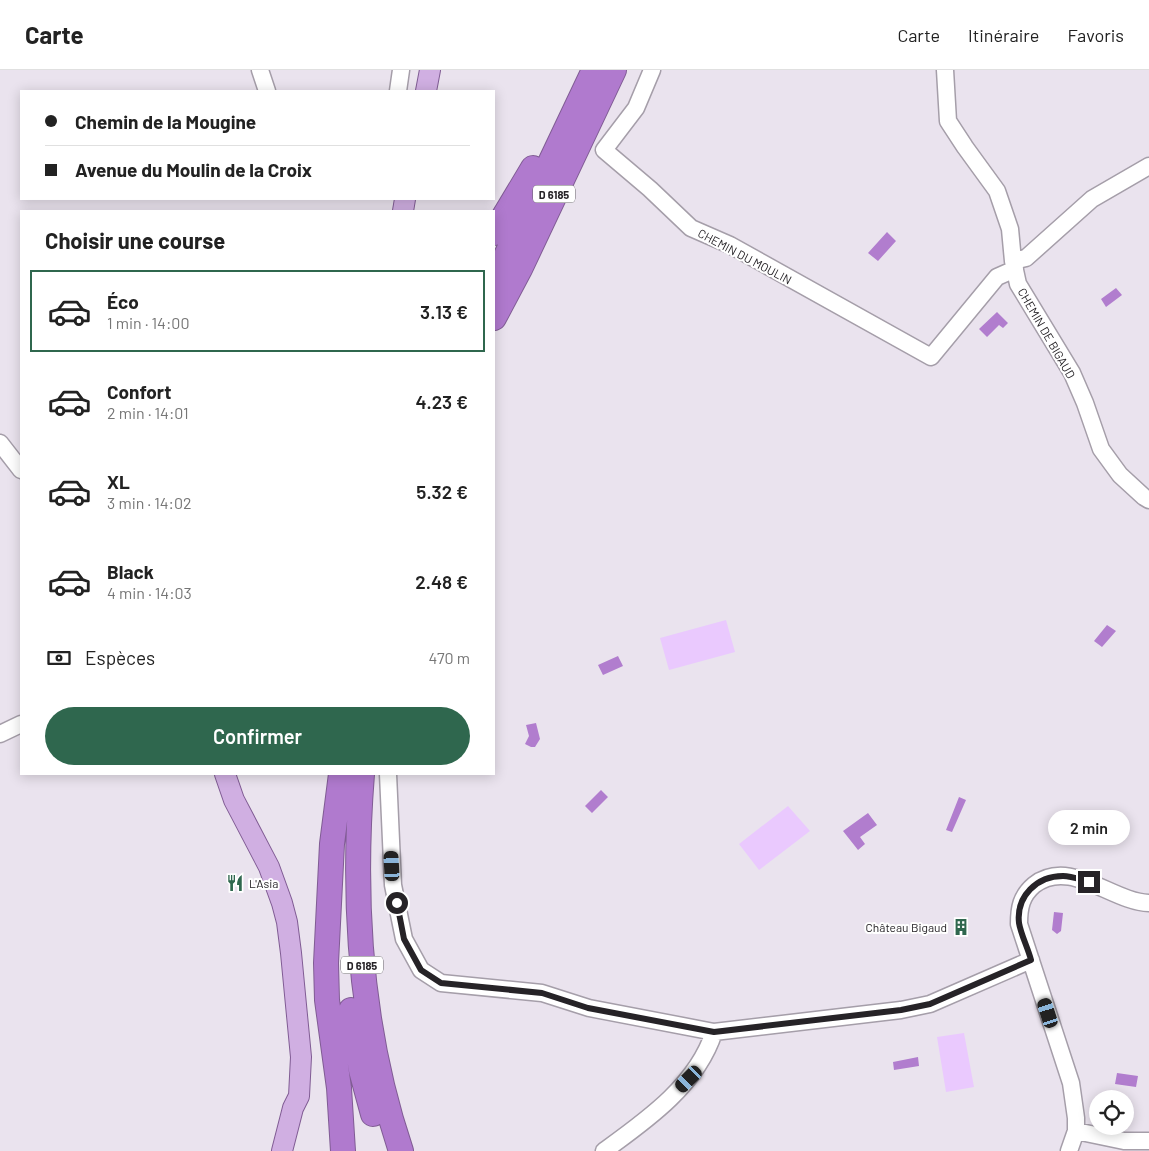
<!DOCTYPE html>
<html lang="fr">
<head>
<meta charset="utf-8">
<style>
  body { margin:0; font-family:Barlow,sans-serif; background:#f6f6f6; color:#222; height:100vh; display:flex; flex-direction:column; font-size:19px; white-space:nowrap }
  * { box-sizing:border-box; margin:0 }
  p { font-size:16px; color:#767676 }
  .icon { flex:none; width:28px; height:28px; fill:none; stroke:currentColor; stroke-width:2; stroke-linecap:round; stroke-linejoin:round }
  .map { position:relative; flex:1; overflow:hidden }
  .drawer { position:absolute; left:20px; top:140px; width:475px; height:565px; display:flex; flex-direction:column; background:#fff; border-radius:0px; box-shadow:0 2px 12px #0003 }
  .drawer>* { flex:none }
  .hud { position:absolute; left:20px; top:20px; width:475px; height:110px; border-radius:0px; box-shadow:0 2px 12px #0003; display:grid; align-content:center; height:110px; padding:0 25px; background:#fff }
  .buttons { position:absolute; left:1089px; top:1020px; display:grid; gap:10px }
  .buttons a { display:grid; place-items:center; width:45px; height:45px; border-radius:50%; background:#fff; box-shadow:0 2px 12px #0003; font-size:25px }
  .end { position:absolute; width:22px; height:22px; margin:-11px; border:6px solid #262327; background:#fff; box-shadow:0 0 0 2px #fff }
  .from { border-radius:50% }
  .bubble { position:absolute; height:35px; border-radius:18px; background:#fff; box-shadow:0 2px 12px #0003; font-size:16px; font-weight:600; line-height:35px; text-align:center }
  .car { position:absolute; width:15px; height:30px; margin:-15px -8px; border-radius:6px; box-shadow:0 0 4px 1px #0007; background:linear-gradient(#222 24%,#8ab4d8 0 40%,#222 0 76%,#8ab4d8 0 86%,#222 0) }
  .hud b { display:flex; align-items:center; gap:18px; height:48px; font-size:19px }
  .hud b+b { border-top:1px solid #e0e0e0 }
  .hud i { width:12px; height:12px; background:#222 }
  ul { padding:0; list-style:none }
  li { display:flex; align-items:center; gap:15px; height:82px; margin:0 10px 8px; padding:0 15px; border:2px solid transparent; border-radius:0px }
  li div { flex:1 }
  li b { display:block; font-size:19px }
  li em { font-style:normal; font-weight:600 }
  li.active { border-color:#2f674e }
  li>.icon { width:45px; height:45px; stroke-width:1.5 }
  h2 { padding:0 25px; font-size:22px; line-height:60px }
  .pay { display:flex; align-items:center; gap:12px; height:55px; padding:0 25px; font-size:19px }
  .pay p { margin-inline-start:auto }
  .primary-button { display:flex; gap:10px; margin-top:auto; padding:10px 25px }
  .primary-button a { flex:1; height:58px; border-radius:30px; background:#2f674e; color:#fff; font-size:20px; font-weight:600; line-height:58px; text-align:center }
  header { display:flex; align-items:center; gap:30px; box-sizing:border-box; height:70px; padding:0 25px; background:#fff; border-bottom:1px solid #e0e0e0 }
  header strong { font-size:24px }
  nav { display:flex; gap:28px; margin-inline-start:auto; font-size:18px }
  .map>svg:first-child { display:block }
</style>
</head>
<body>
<header>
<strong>Carte</strong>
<nav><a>Carte</a><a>Itinéraire</a><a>Favoris</a></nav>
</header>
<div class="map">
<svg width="1149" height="1081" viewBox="0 0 1149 1081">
  <rect width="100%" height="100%" fill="#eae3ee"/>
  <path fill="#eac9fe" d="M726,550L735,582L669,600L660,568Z
    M788,736L810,761L759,800L739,774Z
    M964,963L974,1017L946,1022L937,967Z"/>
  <path fill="#b17dce" d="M887,162L896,171L878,191L868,183Z
    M1116,218L1122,225L1106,237L1101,229Z
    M997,242L1008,253L1003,258L999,255L987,267L979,259Z
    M1107,555L1116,561L1102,577L1094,571Z
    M618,586L623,596L603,605L598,595Z
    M536,653L540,669L535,677H531L525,674L529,666L526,655Z
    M601,720L608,727L592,743L585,736Z
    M959,727L966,730L952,762L946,760Z
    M868,743L877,755L860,767L865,774L858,780L843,761Z
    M1054,842L1063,843L1061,861L1057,864L1052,860Z
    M918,987L919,996L894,1000L893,992Z
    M1117,1003L1138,1006L1136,1017L1115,1014Z"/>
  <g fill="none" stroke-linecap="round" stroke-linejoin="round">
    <g stroke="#a59ea9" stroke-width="19">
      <path id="minor" d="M260,0L267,21
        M652,0L636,38L604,80L650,119L691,158L730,175L931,287L997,207L1015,199
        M945,0L948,51L965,77L997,121L1010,159L1013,191L1018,214L1072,303L1085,333L1101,379L1120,405L1144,427L1149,430
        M398,21L401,0
        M1013,191L1026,188L1092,129L1149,96
        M0,373L21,400
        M0,664L21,654
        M388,704L393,815L404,869L421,900L441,913L542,923L589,938L714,962L901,940L930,934L1031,890
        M1076,1061L1124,1071H1149
        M604,1081C647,1050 697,1015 714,962
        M1069,1081L1076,1061V1048L1071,1013L1019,854C1019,838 1021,826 1034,815C1070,787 1112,832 1149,833"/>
    </g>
    <g stroke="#805c94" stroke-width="22">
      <path id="major" d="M426,21L430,0
        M403,141L405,129
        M225,704L234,730L269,797L282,833L287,852L291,883L301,987L299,1026L293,1038L282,1081"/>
    </g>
    <g stroke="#805c94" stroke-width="26">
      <path id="highway" d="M494,163L533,98
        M494,211L594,0
        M494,248L520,199L614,0
        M341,704L332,774L326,893L327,930L339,1018L343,1081
        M362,704C352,830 360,960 401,1081
        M351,940L361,1000L373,1044"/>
    </g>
    <use href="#minor" stroke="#fff" stroke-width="16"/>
    <use href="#major" stroke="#d0afe2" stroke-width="20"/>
    <use href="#highway" stroke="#b07ace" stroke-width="24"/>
  </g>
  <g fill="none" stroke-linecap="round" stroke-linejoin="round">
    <path stroke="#262327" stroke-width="6" d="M397,833L404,869L421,900L441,913L542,923L588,938L714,962L901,940L930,934L1031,890C1028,878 1021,865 1019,853C1016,826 1037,806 1063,806C1072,806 1081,810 1089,812"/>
  </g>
  <defs>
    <g id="restaurant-bare" transform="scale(1.35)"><path d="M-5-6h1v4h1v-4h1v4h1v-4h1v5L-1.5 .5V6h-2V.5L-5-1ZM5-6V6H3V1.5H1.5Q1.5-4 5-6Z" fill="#2f674e" stroke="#fff" stroke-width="2.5" paint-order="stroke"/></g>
    <g id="building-bare" transform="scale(1.35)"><path d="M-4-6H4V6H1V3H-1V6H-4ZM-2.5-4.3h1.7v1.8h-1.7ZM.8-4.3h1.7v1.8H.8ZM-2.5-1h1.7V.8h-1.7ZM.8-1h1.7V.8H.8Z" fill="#2f674e" stroke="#fff" stroke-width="2.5" paint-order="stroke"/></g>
  </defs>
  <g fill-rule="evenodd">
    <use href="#restaurant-bare" x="235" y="813"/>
    <use href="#building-bare" x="961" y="857"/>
  </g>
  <g text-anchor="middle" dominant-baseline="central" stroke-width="4" stroke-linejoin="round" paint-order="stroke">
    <g fill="#fff" stroke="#676568" stroke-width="1">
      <rect x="533" y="115.5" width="42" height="17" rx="4"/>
      <rect x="341" y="886.5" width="42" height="17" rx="4"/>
    </g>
    <g font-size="11" font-weight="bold" fill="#262327">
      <text x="554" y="124">D 6185</text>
      <text x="362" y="895">D 6185</text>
    </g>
    <g font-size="12" fill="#262327" stroke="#fff">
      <text transform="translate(745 186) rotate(28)">CHEMIN DU MOULIN</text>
      <text transform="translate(1047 263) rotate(60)">CHEMIN DE BIGAUD</text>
    </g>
    <g font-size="12" fill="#262327" stroke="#fff" text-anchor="start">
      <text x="249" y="813">L'Asia</text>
      <text x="947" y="857" text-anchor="end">Château Bigaud</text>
    </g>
  </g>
</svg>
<div class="buttons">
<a><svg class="icon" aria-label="locate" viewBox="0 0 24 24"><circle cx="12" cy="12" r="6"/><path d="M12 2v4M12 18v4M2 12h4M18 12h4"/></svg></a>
</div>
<i class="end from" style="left:397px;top:833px"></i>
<i class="end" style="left:1089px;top:812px"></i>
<div class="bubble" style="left:1048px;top:740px;width:82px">2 min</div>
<i class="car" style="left:392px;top:796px;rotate:357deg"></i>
<i class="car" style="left:1048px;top:943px;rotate:342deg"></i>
<i class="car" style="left:689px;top:1009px;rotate:225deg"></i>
<div class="hud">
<b><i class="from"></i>Chemin de la Mougine</b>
<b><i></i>Avenue du Moulin de la Croix</b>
</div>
<section class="drawer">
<h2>Choisir une course</h2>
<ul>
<li class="active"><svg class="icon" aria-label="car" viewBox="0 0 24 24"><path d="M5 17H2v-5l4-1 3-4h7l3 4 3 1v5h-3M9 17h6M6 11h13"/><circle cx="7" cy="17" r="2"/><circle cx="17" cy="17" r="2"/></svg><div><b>Éco</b><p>1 min · 14:00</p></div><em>3.13 €</em></li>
<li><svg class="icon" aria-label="car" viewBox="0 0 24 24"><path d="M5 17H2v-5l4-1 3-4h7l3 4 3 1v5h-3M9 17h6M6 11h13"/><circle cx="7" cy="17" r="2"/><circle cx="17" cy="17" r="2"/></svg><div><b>Confort</b><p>2 min · 14:01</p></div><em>4.23 €</em></li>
<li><svg class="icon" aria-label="car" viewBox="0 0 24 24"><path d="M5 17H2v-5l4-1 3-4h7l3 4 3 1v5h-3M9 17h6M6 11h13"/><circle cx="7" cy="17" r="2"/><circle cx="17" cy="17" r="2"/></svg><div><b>XL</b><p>3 min · 14:02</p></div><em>5.32 €</em></li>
<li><svg class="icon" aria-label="car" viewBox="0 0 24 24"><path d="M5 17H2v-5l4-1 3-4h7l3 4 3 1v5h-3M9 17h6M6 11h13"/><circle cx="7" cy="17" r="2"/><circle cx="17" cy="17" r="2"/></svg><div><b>Black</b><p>4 min · 14:03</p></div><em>2.48 €</em></li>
</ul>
<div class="pay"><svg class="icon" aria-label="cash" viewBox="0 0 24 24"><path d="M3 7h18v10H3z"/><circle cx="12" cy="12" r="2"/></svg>Espèces<p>470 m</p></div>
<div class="primary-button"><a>Confirmer</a></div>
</section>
</div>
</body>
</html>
